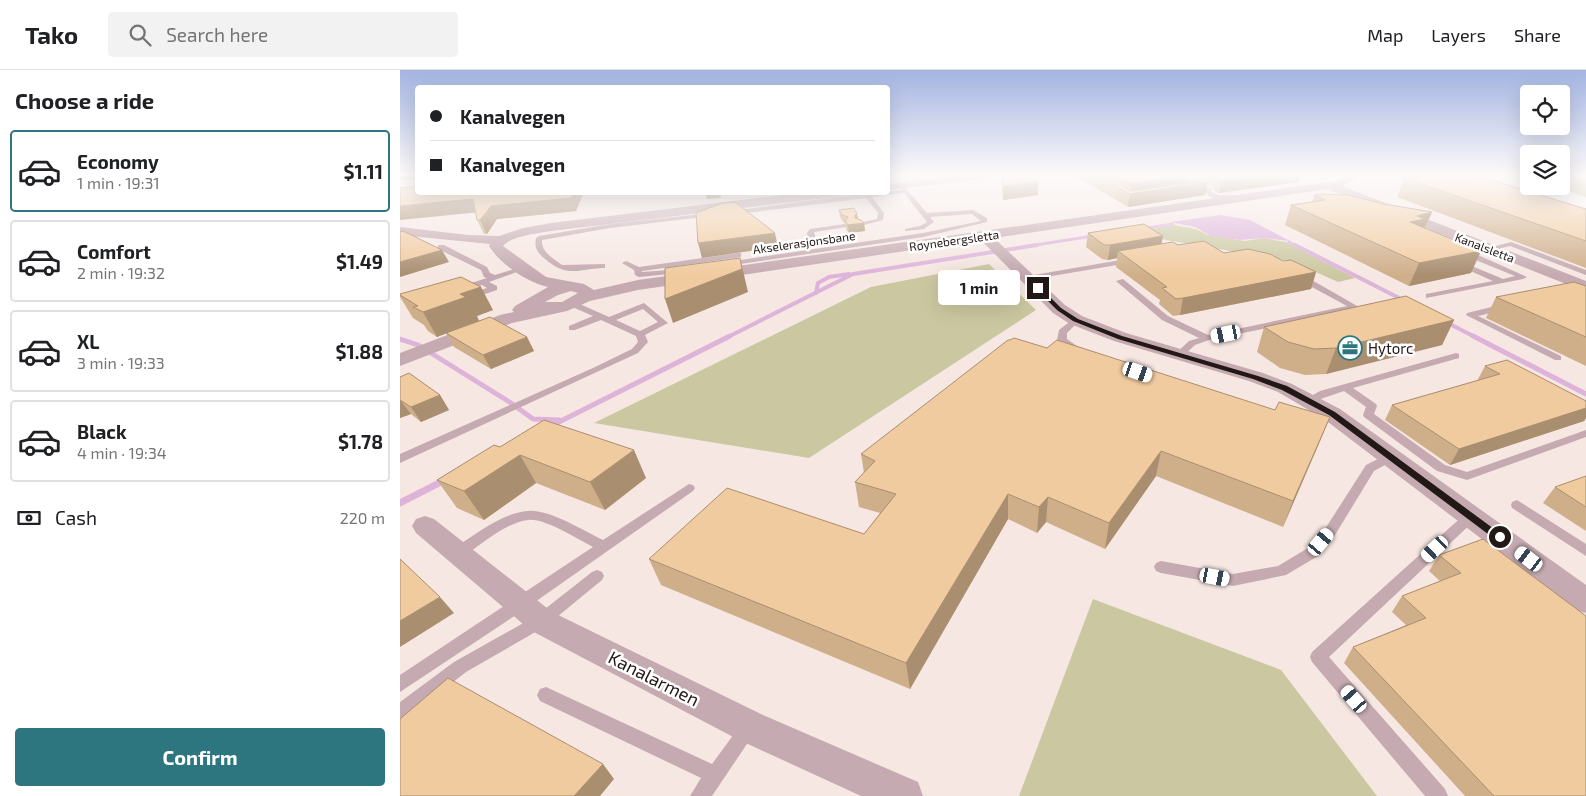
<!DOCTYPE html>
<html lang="en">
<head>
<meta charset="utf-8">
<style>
  body { margin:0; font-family:"Exo 2",sans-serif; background:#f2f2f2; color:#202124; height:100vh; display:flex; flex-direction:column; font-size:19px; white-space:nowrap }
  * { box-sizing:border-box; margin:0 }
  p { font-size:16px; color:#757577 }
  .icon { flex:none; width:28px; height:28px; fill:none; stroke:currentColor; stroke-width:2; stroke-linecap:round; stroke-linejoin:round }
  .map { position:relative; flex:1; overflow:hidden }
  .sheet { display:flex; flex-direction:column; background:#fff; width:400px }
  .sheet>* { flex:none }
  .hud { position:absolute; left:15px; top:15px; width:475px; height:110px; border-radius:5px; box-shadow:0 5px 20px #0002; display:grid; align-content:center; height:110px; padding:0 15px; background:#fff }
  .buttons { position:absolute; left:1120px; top:15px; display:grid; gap:10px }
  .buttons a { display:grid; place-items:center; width:50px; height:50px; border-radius:5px; background:#fff; box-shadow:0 5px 20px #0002; font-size:25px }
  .end { position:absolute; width:22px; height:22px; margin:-11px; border:6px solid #221815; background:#fff; box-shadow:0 0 0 2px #fff }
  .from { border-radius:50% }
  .bubble { position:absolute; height:35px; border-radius:5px; background:#fff; box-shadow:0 5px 20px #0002; font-size:16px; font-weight:700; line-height:35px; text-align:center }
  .car { position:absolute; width:15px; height:30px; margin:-15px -8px; border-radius:6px; box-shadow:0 0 4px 1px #0007; background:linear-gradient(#fff 24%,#345 0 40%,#fff 0 76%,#345 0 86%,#fff 0) }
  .hud b { display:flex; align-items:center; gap:18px; height:48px; font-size:19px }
  .hud b+b { border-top:1px solid #e0e0e0 }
  .hud i { width:12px; height:12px; background:#202124 }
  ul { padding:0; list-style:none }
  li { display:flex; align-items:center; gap:15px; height:82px; margin:0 10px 8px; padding:0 5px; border:2px solid #e0e0e0; border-radius:5px }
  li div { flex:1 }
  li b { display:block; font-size:19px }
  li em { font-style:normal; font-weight:700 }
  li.active { border-color:#2d767f }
  li>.icon { width:45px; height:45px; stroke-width:1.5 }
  h2 { padding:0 15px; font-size:22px; line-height:60px }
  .pay { display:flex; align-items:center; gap:12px; height:55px; padding:0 15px; font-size:19px }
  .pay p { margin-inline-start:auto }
  .button { display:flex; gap:10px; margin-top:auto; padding:10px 15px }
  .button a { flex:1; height:58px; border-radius:5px; background:#2d767f; color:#fff; font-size:20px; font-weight:700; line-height:58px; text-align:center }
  header { display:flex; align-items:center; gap:30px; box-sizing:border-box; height:70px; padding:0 25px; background:#fff; border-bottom:1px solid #e0e0e0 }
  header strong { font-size:24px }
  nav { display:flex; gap:28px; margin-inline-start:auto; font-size:18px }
  .search { width:350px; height:45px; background:#f2f2f2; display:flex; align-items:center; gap:12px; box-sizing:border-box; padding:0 18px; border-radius:5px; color:#757577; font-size:19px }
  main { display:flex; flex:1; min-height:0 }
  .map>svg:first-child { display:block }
</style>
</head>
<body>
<header>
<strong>Tako</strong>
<div class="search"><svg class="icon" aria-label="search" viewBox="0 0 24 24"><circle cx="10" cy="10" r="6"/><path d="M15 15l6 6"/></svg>Search here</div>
<nav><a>Map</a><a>Layers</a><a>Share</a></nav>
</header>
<main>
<section class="sheet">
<h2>Choose a ride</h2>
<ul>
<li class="active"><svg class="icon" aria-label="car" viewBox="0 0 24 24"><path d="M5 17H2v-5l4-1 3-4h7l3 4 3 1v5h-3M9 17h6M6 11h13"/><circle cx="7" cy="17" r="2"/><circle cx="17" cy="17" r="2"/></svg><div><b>Economy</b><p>1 min · 19:31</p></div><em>$1.11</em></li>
<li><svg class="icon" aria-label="car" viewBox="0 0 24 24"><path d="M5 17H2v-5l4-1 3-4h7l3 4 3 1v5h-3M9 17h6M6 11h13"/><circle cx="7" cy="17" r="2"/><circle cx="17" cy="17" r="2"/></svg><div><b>Comfort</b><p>2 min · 19:32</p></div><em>$1.49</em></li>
<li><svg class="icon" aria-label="car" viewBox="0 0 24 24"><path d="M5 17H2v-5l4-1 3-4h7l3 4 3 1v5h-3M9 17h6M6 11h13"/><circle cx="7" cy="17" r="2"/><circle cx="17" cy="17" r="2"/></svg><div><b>XL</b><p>3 min · 19:33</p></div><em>$1.88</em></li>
<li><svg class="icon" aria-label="car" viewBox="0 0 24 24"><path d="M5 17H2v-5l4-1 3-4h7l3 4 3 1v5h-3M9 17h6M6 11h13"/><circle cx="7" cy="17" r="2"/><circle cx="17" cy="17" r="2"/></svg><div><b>Black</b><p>4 min · 19:34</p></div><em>$1.78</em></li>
</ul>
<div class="pay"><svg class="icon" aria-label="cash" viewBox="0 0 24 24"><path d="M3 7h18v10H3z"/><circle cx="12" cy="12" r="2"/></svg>Cash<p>220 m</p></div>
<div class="button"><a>Confirm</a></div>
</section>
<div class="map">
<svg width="1186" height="726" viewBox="0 0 1186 726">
  <rect width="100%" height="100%" fill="#fbf5f4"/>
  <path fill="#f6e7e2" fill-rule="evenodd" d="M488,105H1018L1186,160V726H0V120L18,122H488ZM795,157L889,172L864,168L840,170L811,166Z"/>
  <path fill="#cbc8a1" d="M1161,105H1186V127L1150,116H1161Z
    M774,155L796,159L808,165L845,171L863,168L886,172L955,208L938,212L894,192L755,168L743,160Z
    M589,194L636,240L409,388L194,353L471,217Z
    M693,529L881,600L977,726H619Z"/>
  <path fill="#ddb3da" d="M821,145L850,150L890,171L864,168L840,170L811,166L795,157L770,152Z"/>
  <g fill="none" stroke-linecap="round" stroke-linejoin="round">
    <path stroke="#ddb3da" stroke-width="3" d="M741,159L773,154
      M889,172L897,176
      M629,176L693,166"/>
    <path stroke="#ddb3da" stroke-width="4" d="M895,175L1005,231
      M416,223L418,213L429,207L449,204
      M1046,252L1075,267
      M328,267L453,204L637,175"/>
    <path stroke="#ddb3da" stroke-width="5" d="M1073,266L1186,324
      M0,269L18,275L111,333L133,349L160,350
      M151,356L330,266"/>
    <path stroke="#ddb3da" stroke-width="7" d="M0,433L45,410"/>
    <path fill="#c5abb1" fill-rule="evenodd" d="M514,105H519L517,108L520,114H516L511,108Z
      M501,113L527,143L573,140L587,148V152L523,167L327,196L323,194L327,192L523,163L581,151L572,144L530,147L534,152L524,159L505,161V159L520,156L527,152L504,123L472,127L484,143L483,150L460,156L457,154L458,153L477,149L478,143L466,128L331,145L328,143L331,141L467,123L502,120L498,115Z
      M791,114L813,118L811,121C820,129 829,122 837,126C828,131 808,132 805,120L789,117Z
      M310,143L312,144V146L210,158L142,170C141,182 153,188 162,195L205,194V198H202C176,200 166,207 145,189C137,182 134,178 136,168L139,166L210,154Z
      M445,154L447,155V157L414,162L417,174L413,176L409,174L407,163L410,159Z
      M1111,172L1186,200V205L1110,176L1089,181L1085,179Z
      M38,175H44L87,197L90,203L95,205L124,196L128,198L89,212L97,216V220L73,228H67V224L87,218L82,215L62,221L58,219L59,217L87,208L84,207L81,200L38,179Z
      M1061,180H1067L1127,207L1123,209L1026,228V224L1093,211L1057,195L1056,193L1060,191L1103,209L1115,206L1061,184Z
      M338,183H341V187L242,201V202L282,199L283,201L279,203L239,207L235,205L234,200L222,193L226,191L239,197Z
      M732,188H735V192L628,210L624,208L628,206Z
      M897,205H903L959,237L955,240L809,270L795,275L782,287L779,288L774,285L776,283L789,271L799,268L762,250L716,211L723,209L768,246L808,265L947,236L897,209Z
      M173,231L209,247L244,233L268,253L245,265L248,272L238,283L0,393V384L193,298L232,279L238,272L236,266L201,250L175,260H169V256L193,246L170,236V232ZM243,239L258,252L240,261L216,250Z
      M1104,234L1108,237L1107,239L1078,246L1161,286V290H1155L1066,245L1067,243Z
      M676,247L680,250L667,263V269L681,279V283L678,284L657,270L659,260Z
      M1056,283L1059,284V288L953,318L976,334L977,336L974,344L1045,395L1067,402L1186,360V367L1067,410L1037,401L964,347L963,345L966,337L944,321L909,333L904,330L920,321Z
      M990,383L996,387L994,390L974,401L935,465L918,486L886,505L833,516L761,503L756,501L754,497L756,493L761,491L833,504L878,496L908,478L925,459L966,395Z
      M289,414L293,415L295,418L293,421L125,539L0,622V605L193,477C177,469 145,448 128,450C107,452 80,475 63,487L58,488L53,487L51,483L53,479C75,465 101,443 128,441C149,439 184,461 203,470Z
      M1117,430L1186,474V486L1112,438L1111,435L1112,432Z
      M1071,441L1076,443L1078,446L1076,449L929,587L1045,719L1048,726H1025L912,592L910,587L912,582L1066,443Z
      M197,500L202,502L204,506L202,510L146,556L66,602L6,649L0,651V632L54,592L136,546L192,502Z
      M146,617L312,694L342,653L348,650L354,653L357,659L312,726H290L301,708L140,631L137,625L140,619Z"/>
    <path fill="#c5abb1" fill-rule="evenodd" d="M566,105H597L591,108L488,120V114Z
      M947,105H958L955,110L942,116L1186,211V222L928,119L594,168L665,235L682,246L726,263L863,303L892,314L940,339L1186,515V543L1175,540L924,349L878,322L849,311L714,271L670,254L653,243L581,170L238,220L190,231L167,241L112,253L0,296V283L100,245L114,242L112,240L115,236L148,217C127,212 101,195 89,176L90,174L0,165V157L68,165L99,166L123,158L151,153L408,122H448L442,126L151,161C139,163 111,166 103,176L146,207L184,214L194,220L238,210L929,112L938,110ZM171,221L178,223L162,232H145L158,225Z
      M25,446L34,449L152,542L363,645L518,712L523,726H461L337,669L130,560L16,463L12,456L16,449Z"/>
  </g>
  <path fill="#cfaf8a" d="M601,105H627L638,125L603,130Z
    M674,105H900L898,112L819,123L814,121L813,116L807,115L805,125L728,137Z
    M1004,108L1186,139V198L997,127Z
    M0,118L176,141L97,149L87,164H84L77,150L76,142Z
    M914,125L984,134L1032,142L1025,158L1071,203L1009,216L885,155L891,135L912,132Z
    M439,140L457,144L458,149L464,153L465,161L449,163L446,159V154L443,152L440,147Z
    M688,163L883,191L916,202L911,219L780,245L773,246L759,234L760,230L716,197L717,188L708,190L702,189L686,177Z
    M1186,216V296L1086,248L1096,227Z
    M0,224L93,240L77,246L79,251L127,267L134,281L91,299L54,277L46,263L37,267L28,261L24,255L13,248L0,227Z
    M1054,250L1042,275L926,304L905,305L880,298L857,282L864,257Z
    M647,278L875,340L930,347L920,371L883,457L756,406L705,479L646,452L637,463L608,449L510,619L261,515L249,489L464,464L480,443L459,437L455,412L464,403L461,384Z
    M1085,296L1186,331V348L1184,351L1050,395L985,350L992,335L1077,311Z
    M0,307L40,325L49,340L21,352L11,344L0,348Z
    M100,377L246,408L205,440L136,413L84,450L57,438L37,410Z
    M1186,406V461L1143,433L1155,417Z
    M1083,469L1186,726H1065L944,593L953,577L1006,555L992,542L1002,526L1040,511L1029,501L1039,485Z"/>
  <path fill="#a98e70" d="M0,105H18V109L0,110Z
    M488,105H502L488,107Z
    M860,105H900L898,112L819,123L822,110Z
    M788,106L786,115L808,112L805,125L728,137L730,124L731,123L732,114Z
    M638,112V125L603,130V116Z
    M174,122H184L176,141L97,149L87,164L80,150L91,136Z
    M305,122H320L321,128L307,129Z
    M73,129L80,142L0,150V136Z
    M1032,142L1023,162L1010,152L1017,146Z
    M457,144L458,151L456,153L455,145Z
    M464,153L465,161L449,163L448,155Z
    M375,163L378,177L302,188L298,173Z
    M763,166L760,181H718L717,188L708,190L710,175Z
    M42,180L49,192L0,207V192Z
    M1081,181L1071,203L1009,216L1019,193Z
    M340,188L348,222L273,253L265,229Z
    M916,202L911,219L780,245L783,228Z
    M81,217L93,240L77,246L79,251L37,267L23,242L60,224Z
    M1054,250L1042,275L926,304L936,278Z
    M127,267L134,281L91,299L83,285Z
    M40,325L49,340L21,352L11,337Z
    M0,330L11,344L0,348Z
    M1186,338V348L1184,351L1050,395L1059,379Z
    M930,347L920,371L883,457L893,431Z
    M234,380L246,408L205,440L190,412Z
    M761,381L756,406L705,479L709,453Z
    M120,385L136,413L84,450L64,421Z
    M608,424V449L510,619L506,593Z
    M648,427L646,452L637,463L639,437Z
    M40,527L54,543L0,577V551Z
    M203,694L214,709L200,726H174Z"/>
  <path fill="#f1cba0" stroke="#a98e70" d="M602,105H627L638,112L603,116Z
    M697,105H702L731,121L803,111L804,108L808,112L730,124Z
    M716,105H770L772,106L777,105H785L788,106L732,114Z
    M816,105H860L822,110L816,107Z
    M1030,105H1075L1186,139V171L1004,108Z
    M18,116V122H174L171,128L91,136L80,150H77L73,129L0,136V118Z
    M921,124L947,125L984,134L1032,142L1017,146L1025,149L1010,152L1081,181L1019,193L891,135L925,130L914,125Z
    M335,132L375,163L298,173L296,143L322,133Z
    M454,138L457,144L455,145V148L461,150L464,153L448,155L445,151L448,147L442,145L439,140Z
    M744,154L763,166L710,175H704L688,163Z
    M3,161L42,180L0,192V162Z
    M804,171L824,183L848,179L870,184L883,191L891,190L916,202L783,228L776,229L762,218L767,217L718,181L773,172L778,175Z
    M340,188L342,199L265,229V198Z
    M61,207L81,217L60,224L66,227L23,242L13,237L18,236L0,225V224Z
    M1174,212L1186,216V267L1096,227Z
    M1006,226L1054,250L936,278L914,279L888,272L864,257Z
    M90,247L127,267L83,285L46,263Z
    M614,268L647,278L657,270L875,340L879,332L930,347L893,431L761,381L709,453L648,427L639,437L608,424L506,593L249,489L327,418L464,464L496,424L455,412L475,391L461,384L608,270H610Z
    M1107,290L1186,331V338L1059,379L992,335L1100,304L1085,296Z
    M9,303L40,325L11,337L0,330V307Z
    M144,350L234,380L190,412L120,385L64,421L37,410L94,375L100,377Z
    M1186,406V437L1155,417Z
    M1083,469L1186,546V726H1094L953,577L1026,548L1002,526L1061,503L1039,485Z
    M0,489L40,527L0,551Z
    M48,608L203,694L174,726H0V649Z"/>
  <linearGradient id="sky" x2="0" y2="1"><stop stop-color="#a3b4e2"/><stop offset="0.51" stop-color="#fdfafa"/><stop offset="1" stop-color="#fdfafa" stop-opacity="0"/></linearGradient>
  <rect width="1186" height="206" fill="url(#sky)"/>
  <path fill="#221815" d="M636,217H640L661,238L678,249L722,266L858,306L887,316L935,342L1105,467L1103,470H1096L929,345L882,320L853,309L718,269L673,251L657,240L636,219Z"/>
  <defs>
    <g id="office-ring" transform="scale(1.25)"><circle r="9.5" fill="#fff" stroke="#2d767f" stroke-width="1.5"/><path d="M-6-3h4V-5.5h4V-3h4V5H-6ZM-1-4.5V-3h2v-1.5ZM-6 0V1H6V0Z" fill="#2d767f"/></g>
  </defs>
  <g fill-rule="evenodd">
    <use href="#office-ring" x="950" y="278"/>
  </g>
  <g text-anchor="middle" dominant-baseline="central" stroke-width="5" stroke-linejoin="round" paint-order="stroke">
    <g font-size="12" fill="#221815" stroke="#fff">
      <text transform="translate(554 170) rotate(-8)">Røynebergsletta</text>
      <text transform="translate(404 172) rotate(-8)">Akselerasjonsbane</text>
      <text transform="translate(1085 177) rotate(21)">Kanalsletta</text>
    </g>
    <g font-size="15" fill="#221815" stroke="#fff" text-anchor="start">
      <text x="968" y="278">Hytorc</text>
    </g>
    <g font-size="18" fill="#221815" stroke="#fff">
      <text transform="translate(254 608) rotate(27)">Kanalarmen</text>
    </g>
  </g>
</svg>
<div class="buttons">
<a><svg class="icon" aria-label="locate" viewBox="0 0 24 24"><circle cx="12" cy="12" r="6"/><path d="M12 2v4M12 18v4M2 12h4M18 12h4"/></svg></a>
<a><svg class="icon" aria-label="layers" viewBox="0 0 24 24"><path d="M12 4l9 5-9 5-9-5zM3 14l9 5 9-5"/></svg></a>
</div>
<i class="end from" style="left:1100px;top:467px"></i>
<i class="end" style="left:638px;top:218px"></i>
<div class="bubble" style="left:538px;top:200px;width:82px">1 min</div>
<i class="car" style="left:826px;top:264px;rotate:258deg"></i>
<i class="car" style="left:738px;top:302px;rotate:109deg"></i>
<i class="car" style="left:921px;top:472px;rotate:40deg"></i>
<i class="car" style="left:1035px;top:479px;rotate:227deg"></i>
<i class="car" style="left:1129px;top:489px;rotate:307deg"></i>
<i class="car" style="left:815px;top:507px;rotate:101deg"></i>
<i class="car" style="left:954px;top:629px;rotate:319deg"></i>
<div class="hud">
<b><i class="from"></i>Kanalvegen</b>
<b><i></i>Kanalvegen</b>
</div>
</div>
</main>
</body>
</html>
